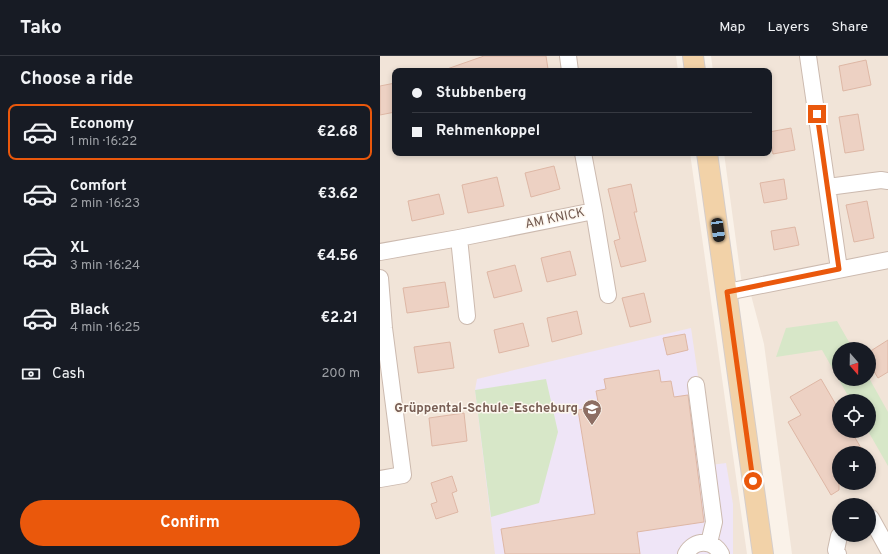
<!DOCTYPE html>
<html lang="en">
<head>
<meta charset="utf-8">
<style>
  body { margin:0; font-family:Overpass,sans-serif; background:#242831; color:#f1f3f6; height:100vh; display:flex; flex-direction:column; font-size:15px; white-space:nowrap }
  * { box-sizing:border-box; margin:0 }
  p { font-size:13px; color:#9ea1a6 }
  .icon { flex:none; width:22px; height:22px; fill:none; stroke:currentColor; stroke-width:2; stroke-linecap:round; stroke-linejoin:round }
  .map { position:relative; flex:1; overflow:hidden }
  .sheet { display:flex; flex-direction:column; background:#171b24; width:380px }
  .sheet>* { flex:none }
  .banner { position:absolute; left:12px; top:12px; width:380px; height:88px; border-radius:8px; box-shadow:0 2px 6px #0003; display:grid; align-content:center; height:88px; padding:0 20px; background:#171b24 }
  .needle { width:26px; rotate:160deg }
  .buttons { position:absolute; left:452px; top:286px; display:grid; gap:8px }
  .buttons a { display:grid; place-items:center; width:44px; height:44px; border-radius:50%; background:#171b24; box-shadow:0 2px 6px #0003; font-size:20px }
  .end { position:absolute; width:18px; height:18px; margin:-9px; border:5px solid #ea580c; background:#fff; box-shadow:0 0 0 2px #fff }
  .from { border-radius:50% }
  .car { position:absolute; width:12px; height:24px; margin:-12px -6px; border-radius:5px; box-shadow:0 0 3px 1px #0007; background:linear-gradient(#222 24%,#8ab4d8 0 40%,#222 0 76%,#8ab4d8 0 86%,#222 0) }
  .banner b { display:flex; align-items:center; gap:14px; height:38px; font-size:15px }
  .banner b+b { border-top:1px solid #363941 }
  .banner i { width:10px; height:10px; background:#f1f3f6 }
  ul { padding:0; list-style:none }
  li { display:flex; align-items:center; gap:12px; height:56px; margin:0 8px 6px; padding:0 12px; border:2px solid transparent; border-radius:8px }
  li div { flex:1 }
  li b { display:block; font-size:15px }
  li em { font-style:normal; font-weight:700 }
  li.on { border-color:#ea580c }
  li>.icon { width:36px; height:36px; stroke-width:1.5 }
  h2 { padding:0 20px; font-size:18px; line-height:48px }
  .pay { display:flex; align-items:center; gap:10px; height:44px; padding:0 20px; font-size:15px }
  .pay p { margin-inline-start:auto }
  .primary-button { display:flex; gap:8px; margin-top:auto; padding:8px 20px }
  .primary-button a { flex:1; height:46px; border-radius:24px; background:#ea580c; color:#fff; font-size:16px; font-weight:700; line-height:46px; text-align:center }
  header { display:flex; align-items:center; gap:24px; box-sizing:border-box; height:56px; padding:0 20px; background:#171b24; border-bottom:1px solid #363941 }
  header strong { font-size:19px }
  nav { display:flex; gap:22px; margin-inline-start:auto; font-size:14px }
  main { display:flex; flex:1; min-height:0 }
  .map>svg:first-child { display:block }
</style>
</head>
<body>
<header>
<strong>Tako</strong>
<nav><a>Map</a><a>Layers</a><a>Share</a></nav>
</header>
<main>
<section class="sheet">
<h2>Choose a ride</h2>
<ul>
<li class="on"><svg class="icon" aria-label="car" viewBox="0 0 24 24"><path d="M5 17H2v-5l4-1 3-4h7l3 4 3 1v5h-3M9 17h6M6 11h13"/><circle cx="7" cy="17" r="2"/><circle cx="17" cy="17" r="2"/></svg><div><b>Economy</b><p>1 min · 16:22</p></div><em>€2.68</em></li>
<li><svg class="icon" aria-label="car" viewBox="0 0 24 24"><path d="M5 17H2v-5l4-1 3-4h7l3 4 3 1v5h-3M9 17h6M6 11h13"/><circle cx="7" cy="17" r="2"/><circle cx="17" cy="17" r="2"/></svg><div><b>Comfort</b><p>2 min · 16:23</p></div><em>€3.62</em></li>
<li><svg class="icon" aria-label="car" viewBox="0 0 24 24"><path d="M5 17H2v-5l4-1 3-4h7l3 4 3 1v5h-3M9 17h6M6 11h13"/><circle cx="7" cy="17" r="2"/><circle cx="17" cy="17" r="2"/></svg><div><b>XL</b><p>3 min · 16:24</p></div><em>€4.56</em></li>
<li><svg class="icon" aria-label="car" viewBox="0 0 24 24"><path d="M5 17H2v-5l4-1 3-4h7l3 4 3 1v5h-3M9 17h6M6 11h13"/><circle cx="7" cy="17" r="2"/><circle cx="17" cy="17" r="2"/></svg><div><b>Black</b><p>4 min · 16:25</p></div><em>€2.21</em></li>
</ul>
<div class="pay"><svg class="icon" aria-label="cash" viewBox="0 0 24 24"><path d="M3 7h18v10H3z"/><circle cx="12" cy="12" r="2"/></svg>Cash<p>200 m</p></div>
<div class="primary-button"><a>Confirm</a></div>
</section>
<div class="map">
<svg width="508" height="498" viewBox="0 0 508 498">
  <rect width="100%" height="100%" fill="#faf2e9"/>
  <path fill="#f1e4d8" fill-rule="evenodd" d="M0,0H296L298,15H15V97H310L367,498H0Z
    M331,0H508V498H412L384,288L371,239L362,229L344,97H389V15H333ZM459,293H489V323H459ZM459,345H489V375H459ZM459,397H489V427H459ZM459,449H489V479H459Z"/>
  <path fill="#efe5f7" d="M311,272L331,409L346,407L353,448V498H115L95,334L97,323Z"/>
  <path fill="#d7e7c8" d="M457,265L473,293H459V323H489V322L508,356V410L488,375L489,345H471L442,294L396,301L406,272Z
    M166,323L178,376L159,447L111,461L95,334Z"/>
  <path fill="#edd1c3" stroke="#deb7a5" d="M104,0H166L168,13L161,15H68L67,13Z
    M486,4L491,29L463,35L459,10Z
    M15,27V56L0,59V30Z
    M478,58L484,94L465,97L459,61Z
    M411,72L415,94L393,98L389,76Z
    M174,110L180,133L151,141L145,117Z
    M117,121L124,150L88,157L82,129Z
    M404,123L407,143L384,147L380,127Z
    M251,128L257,156H254L266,205L241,211L234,185L240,183L228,133Z
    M59,138L64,158L32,165L28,145Z
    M487,145L494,182L474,186L466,149Z
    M415,171L419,189L394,194L391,175Z
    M190,195L196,219L167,226L161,202Z
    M135,209L142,235L114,242L107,216Z
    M65,226L69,251L27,257L23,232Z
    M264,237L271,266L250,271L242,242Z
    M197,255L202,278L172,286L167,262Z
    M143,267L149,290L119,297L114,274Z
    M305,278L308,294L287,299L283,282Z
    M508,284V316L498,322L489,307V296Z
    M70,286L74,312L38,317L34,291Z
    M279,314L281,326L291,325L294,341L308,339L324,466L257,476L260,498H125L121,473L215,458L198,354L219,351L216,335L226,333L224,323Z
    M441,323L459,354V375H471L484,397H459V434L451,439L408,366L421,359L410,341Z
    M84,357L87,385L52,390L49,362Z
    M72,420L77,435L72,437L78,456L56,463L51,448L57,446L51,427Z"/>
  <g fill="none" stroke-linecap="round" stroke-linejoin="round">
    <g stroke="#ccbaaf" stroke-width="18">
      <path id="minor" d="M188,0L190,15
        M428,0L459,213
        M448,131L501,124L508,125
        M214,155L228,239
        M79,182L87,260
        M0,196L79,182L214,155L203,97
        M0,222L4,272L23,419L0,423
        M347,236L508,204
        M316,329L334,466L329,487
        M489,463L491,462L508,493
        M306,498C314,483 333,483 341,498
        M458,498L456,494L459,480L460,479"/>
    </g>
    <g stroke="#d5cdca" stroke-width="22">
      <path id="major" d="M313,0L315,15
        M327,97L383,498"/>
    </g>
    <use href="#minor" stroke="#fff" stroke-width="16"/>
    <use href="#major" stroke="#f2d2a8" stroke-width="20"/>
  </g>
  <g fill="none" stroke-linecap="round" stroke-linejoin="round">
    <path stroke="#ea580c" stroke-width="5" d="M373,425L347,236L459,213L437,58"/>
  </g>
  <defs>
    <g id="school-pin" transform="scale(1)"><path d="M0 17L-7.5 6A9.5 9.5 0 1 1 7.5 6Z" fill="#8d6e63" stroke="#fdf7ef"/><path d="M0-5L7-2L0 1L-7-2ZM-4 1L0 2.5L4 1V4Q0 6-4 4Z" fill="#fff"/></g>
  </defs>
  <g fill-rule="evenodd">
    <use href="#school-pin" x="212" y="353"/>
  </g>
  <g text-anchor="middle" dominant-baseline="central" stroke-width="3" stroke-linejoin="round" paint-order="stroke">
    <g font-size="13" fill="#72594f" stroke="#fdf7ef">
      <text transform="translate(175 163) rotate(-12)">AM KNICK</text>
    </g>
    <g font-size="13" font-weight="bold" fill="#785e54" stroke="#fdf7ef" text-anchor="end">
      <text x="198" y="353">Grüppental-Schule-Escheburg</text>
    </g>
  </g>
</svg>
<div class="buttons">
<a><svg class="needle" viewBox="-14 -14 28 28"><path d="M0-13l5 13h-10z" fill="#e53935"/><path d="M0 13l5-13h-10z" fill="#9ea1a6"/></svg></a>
<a><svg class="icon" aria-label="locate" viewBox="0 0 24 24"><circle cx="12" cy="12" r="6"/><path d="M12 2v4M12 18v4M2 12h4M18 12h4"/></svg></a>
<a>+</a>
<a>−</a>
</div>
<i class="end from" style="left:373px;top:425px"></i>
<i class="end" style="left:437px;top:58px"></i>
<i class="car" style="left:338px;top:174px;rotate:172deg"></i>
<div class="banner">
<b><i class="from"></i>Stubbenberg</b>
<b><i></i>Rehmenkoppel</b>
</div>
</div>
</main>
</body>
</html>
